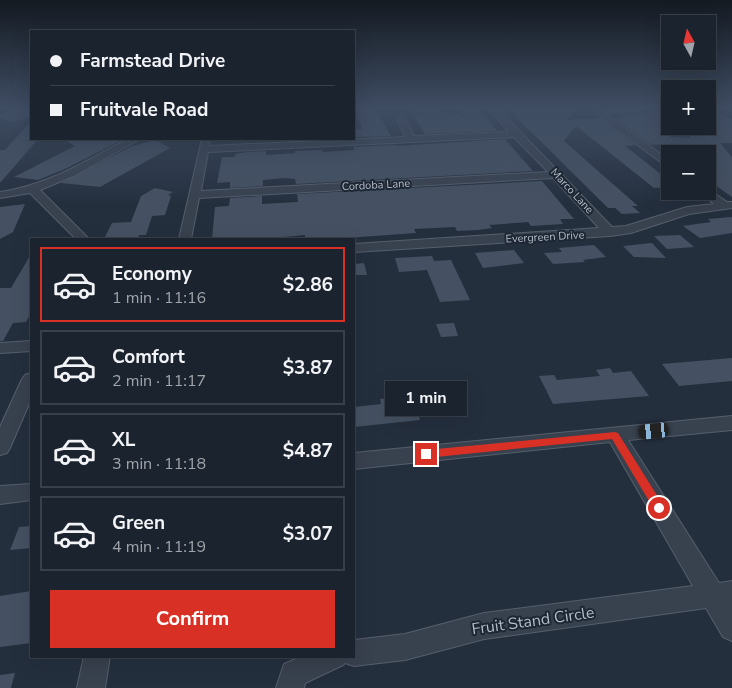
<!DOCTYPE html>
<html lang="en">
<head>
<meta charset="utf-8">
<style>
  body { margin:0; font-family:"Nunito Sans",sans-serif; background:#282f3a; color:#f1f3f6; height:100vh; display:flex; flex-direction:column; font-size:19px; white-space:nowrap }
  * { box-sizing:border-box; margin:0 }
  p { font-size:16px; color:#a0a4aa }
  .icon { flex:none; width:28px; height:28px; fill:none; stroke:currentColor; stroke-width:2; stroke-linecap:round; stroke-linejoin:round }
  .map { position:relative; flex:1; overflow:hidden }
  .panel { position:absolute; left:30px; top:238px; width:325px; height:420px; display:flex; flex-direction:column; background:#1b232e; border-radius:0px; box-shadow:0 5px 20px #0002,0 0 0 1px #39404a }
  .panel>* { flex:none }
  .banner { position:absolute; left:30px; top:30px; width:325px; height:110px; border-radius:0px; box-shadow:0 5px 20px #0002,0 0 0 1px #39404a; display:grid; align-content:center; height:110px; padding:0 20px; background:#1b232e }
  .needle { width:32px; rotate:352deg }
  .tools { position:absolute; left:661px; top:15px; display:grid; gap:10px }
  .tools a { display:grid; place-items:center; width:55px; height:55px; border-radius:0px; background:#1b232e; box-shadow:0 5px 20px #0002,0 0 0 1px #39404a; font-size:25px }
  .end { position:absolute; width:22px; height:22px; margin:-11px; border:6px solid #d93025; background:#fff; box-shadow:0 0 0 2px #fff }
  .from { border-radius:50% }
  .bubble { position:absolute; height:35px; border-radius:0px; background:#1b232e; box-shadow:0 5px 20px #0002,0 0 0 1px #39404a; font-size:16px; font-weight:700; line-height:35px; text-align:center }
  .car { position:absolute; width:15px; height:30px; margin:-15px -8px; border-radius:6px; box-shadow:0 0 4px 1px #0007; background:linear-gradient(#222 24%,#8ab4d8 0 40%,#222 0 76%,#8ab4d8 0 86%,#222 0) }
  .banner b { display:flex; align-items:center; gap:18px; height:48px; font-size:19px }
  .banner b+b { border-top:1px solid #39404a }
  .banner i { width:12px; height:12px; background:#f1f3f6 }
  ul { padding:9px 0 0; list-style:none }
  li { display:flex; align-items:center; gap:15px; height:75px; margin:0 10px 8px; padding:0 10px; border:2px solid #39404a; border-radius:0px }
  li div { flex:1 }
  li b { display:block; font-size:19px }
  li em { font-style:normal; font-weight:700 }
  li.active { border-color:#d93025 }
  li>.icon { width:45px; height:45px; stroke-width:1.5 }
  .cta { display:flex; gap:10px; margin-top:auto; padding:10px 20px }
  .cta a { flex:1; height:58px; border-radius:0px; background:#d93025; color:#fff; font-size:20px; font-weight:700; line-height:58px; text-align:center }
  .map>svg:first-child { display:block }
</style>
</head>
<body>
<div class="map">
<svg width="732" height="688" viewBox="0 0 732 688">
  <rect width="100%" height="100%" fill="#242f3e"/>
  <path fill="#455162" d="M16,108H31V117L13,122L0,118V114Z
    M375,108L391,136L354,137V130L362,129L356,111Z
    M409,108H428L465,117L458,108H478L497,131L425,134Z
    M507,108H577L567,120L599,118L635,145L625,146L670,181V187L654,188L576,126L564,141L638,206H632L640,213L622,214L615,208H608Z
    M659,112L670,114V137L689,138L696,126L708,128V112H718L732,120V143H720L732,157V197L708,180V154H678L665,144L651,145L615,118L625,117L620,114Z
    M31,121V139H38L0,183V150H5Z
    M63,139H124L65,169L38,180L14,177L75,146Z
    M505,139L533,171L296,184L295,179L285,178L263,180V186L230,188V182L217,183L222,157H235V154L247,152L266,151V155L295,153V151L322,150V152L354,150V147L396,145L397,146Z
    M156,140L170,148L100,187L61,183L132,146Z
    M542,181L574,219H560L563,224L531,226L528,222L489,225L492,228L478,230L457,231L455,227L414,229L416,233L346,238L305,239V235L262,239H212L215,207L229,206L230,198L262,196V204L298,202L297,194Z
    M155,188L173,192L168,195L171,196L165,215L152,216L146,235H139L138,239H104L112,223L131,222L141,196Z
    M25,204L13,232L0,239V207Z
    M732,217V233L700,238L683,226L711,222L708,219Z
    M680,235L694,247L667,249L654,236Z
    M652,243L666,258L634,257L623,246Z
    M594,245L606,257L583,260L585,262L553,264L544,253L562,252L559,248Z
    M514,250L524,263L483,268L475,253Z
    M31,254V313L26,322L13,323L3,341H0V288H11Z
    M432,256L434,261L451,260L470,300L440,302L427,270L399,272L395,258Z
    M364,263L367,275H354V264Z
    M454,323L458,336L441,337L436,324Z
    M732,358V381L679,386L662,364Z
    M610,368L613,373L631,371L649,396L553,404L539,376L554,375L557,380L600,376L596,370Z
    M405,396L406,402L414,401L420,420L354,427V407L381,404L380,399Z
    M31,526V548L10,550L19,527Z
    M31,591V643L0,647V596Z
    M15,673L11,688H0V675Z"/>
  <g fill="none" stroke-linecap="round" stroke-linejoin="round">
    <g stroke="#565f6c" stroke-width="2">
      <path id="minor" d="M488,108H497L559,172L562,173L563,176L612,227L626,226L687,207L714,204L699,191H708V189L727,202H732V208L689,214L631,233L610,236L354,252V244L599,228L553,178L199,198L191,239H179L202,139H210L209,146L405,137L397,119L401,116L405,119L414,136L509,132ZM514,137L548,172L201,191L208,152Z
        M602,108H644L640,110L605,113L670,161V169L597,115V111Z
        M128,139H140L74,176L40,190L89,239H76L30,193L0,198V192C49,185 85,161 128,139Z
        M31,341V351L0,353V343Z
        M31,373V399L10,448L7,453L0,455V427L22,379L25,375Z
        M732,416V430L628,440L719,583L732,581V641L723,637L706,608L484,639L405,660L354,666L345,663L343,665L305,683L304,688H276L284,664L303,656H354V640L405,634L484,613L693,586L610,442L354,469V453Z
        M31,484V500L0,504V486Z
        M84,656H110L105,688H77Z"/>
    </g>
    <use href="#minor" fill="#38414e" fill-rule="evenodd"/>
  </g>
  <linearGradient id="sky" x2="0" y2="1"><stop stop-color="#141a22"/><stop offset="0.53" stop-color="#3f4d63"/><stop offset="1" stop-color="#3f4d63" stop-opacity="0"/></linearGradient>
  <rect width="732" height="204" fill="url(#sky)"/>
  <path fill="#d93025" d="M615,432L618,433L663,505L665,508L663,511H655L612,439L426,458L422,454L426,450Z"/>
  <g text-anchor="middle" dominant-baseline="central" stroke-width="4" stroke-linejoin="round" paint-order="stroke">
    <g font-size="11" fill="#b4bcc9" stroke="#1d2633">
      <text transform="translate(376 185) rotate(-3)">Cordoba Lane</text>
      <text transform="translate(572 191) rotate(47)">Marco Lane</text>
      <text transform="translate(545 237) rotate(-3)">Evergreen Drive</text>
    </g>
    <g font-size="16" fill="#b4bcc9" stroke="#1d2633">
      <text transform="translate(533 621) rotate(-8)">Fruit Stand Circle</text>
    </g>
  </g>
</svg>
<div class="tools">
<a><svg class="needle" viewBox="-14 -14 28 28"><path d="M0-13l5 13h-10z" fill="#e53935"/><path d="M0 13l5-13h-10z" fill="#a0a4aa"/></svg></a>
<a>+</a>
<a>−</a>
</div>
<i class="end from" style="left:659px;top:508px"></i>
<i class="end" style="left:426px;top:454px"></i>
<div class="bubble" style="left:385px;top:381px;width:82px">1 min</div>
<i class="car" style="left:654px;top:431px;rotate:264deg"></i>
<div class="banner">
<b><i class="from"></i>Farmstead Drive</b>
<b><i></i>Fruitvale Road</b>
</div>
<section class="panel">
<ul>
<li class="active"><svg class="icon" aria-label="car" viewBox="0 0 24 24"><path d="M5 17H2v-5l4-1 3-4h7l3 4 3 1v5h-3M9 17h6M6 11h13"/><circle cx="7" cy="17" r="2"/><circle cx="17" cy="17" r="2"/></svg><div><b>Economy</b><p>1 min · 11:16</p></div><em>$2.86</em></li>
<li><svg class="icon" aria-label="car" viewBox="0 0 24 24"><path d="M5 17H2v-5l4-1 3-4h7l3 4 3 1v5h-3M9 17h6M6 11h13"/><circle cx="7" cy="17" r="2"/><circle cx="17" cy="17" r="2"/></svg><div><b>Comfort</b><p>2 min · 11:17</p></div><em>$3.87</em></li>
<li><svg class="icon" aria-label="car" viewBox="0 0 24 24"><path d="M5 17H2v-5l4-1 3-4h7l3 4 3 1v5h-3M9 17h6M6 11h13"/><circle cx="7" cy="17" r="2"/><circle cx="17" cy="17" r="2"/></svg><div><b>XL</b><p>3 min · 11:18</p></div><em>$4.87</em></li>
<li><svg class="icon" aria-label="car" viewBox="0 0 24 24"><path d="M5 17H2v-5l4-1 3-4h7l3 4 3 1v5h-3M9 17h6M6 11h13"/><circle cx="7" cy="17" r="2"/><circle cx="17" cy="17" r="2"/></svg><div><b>Green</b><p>4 min · 11:19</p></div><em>$3.07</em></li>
</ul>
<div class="cta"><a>Confirm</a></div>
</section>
</div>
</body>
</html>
